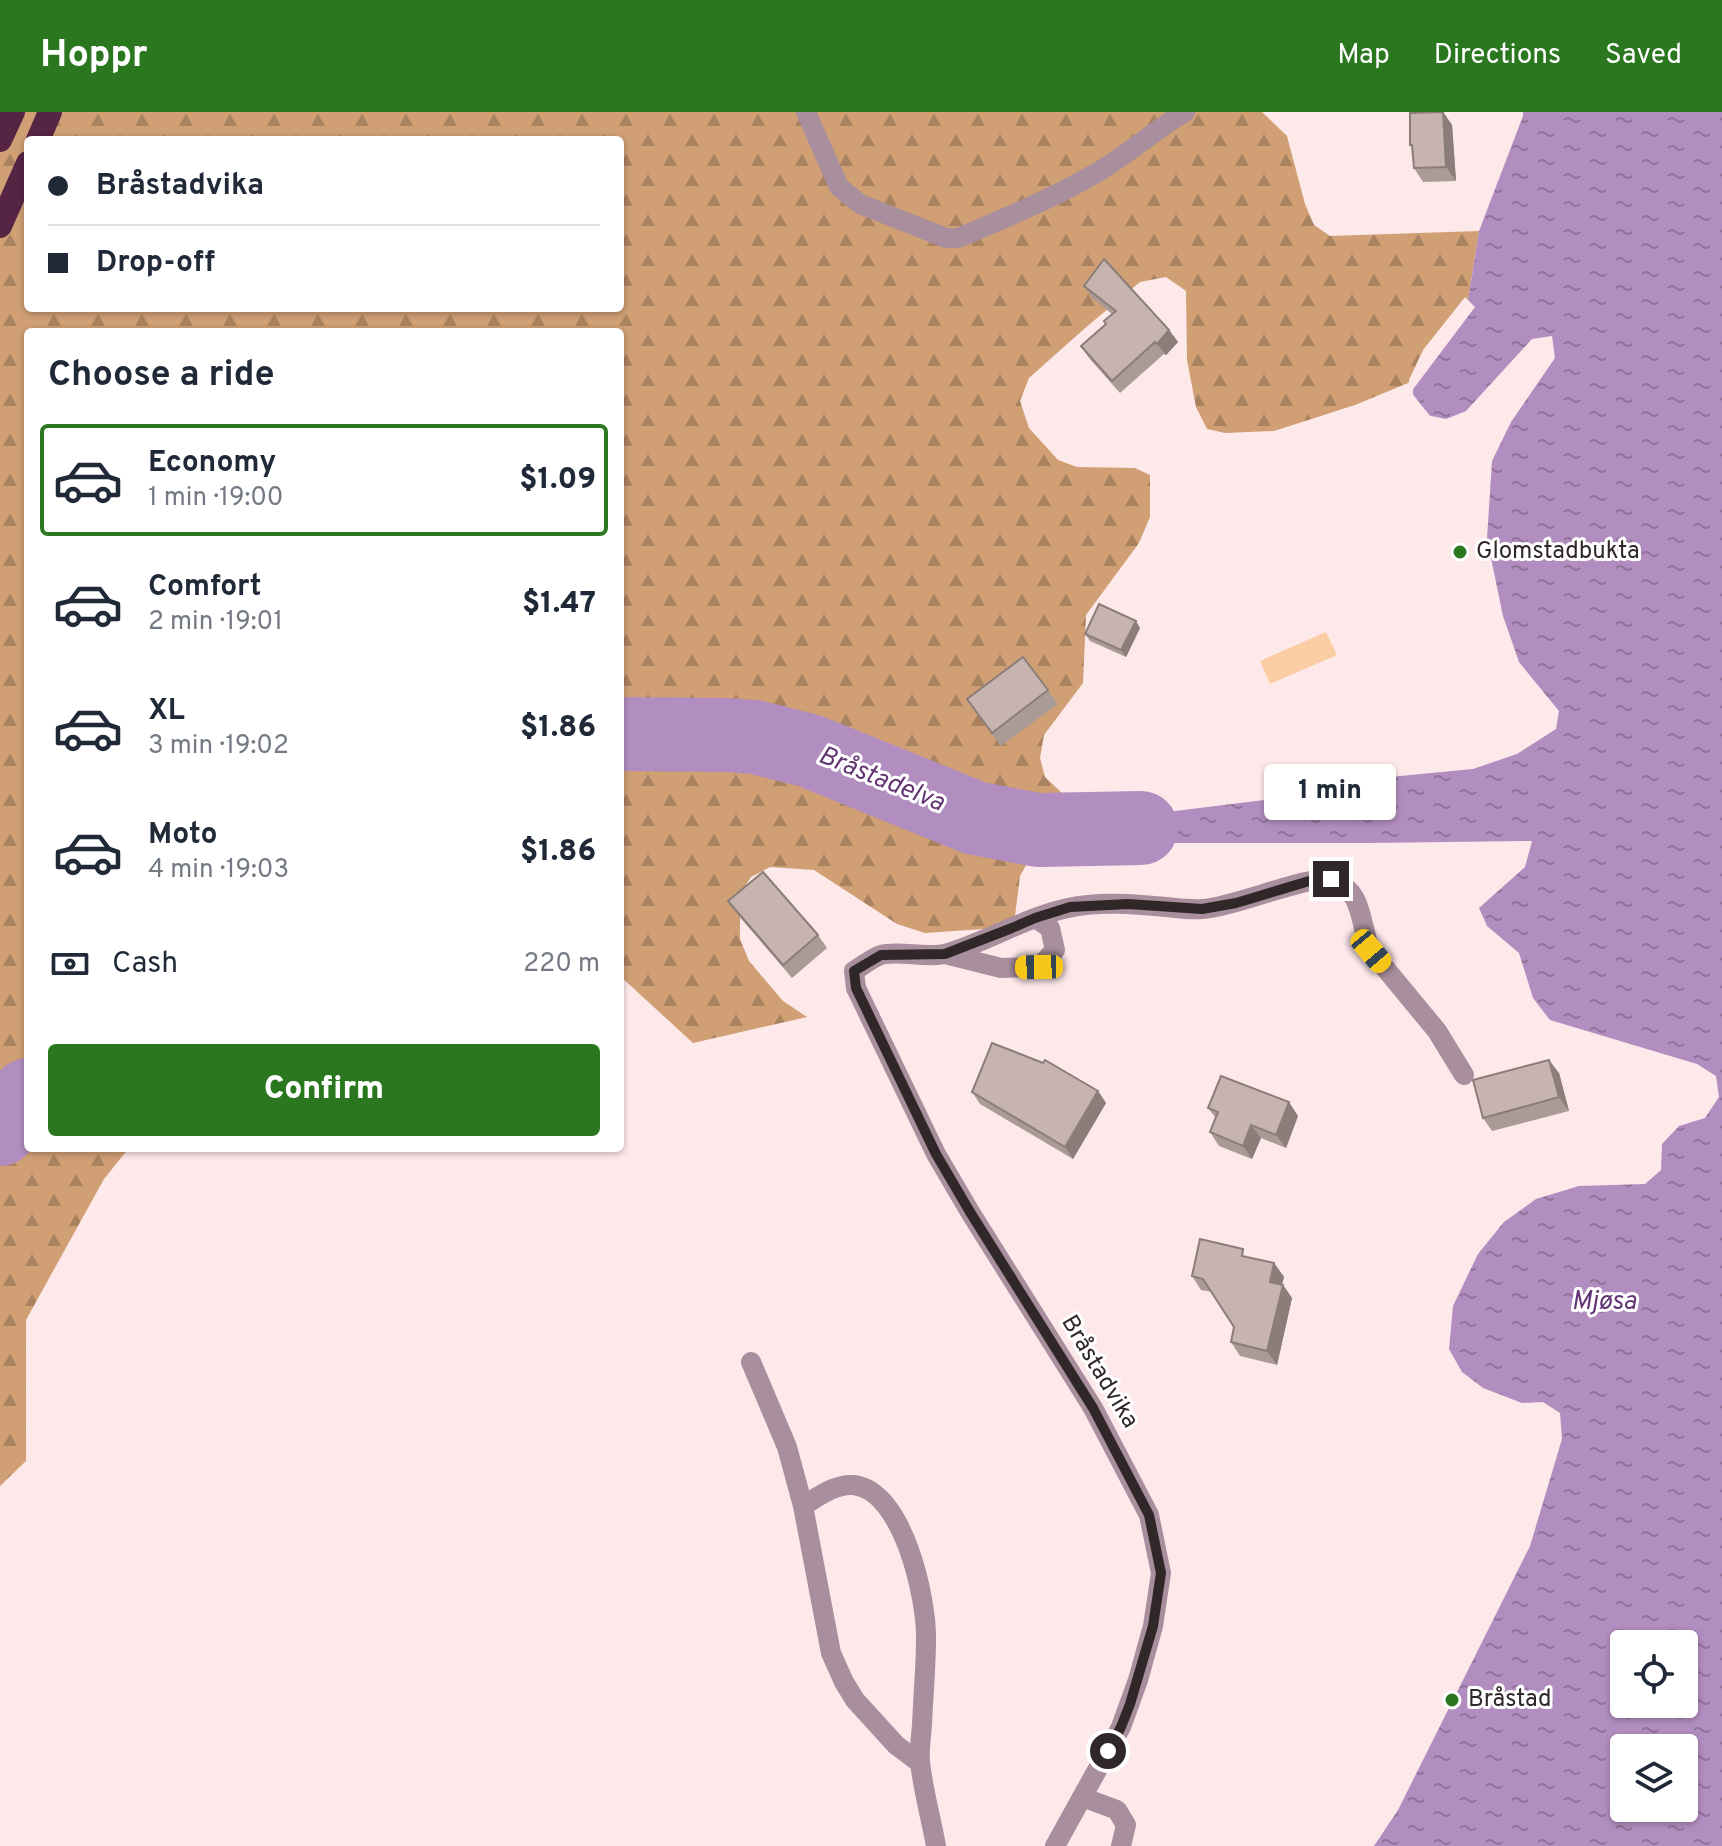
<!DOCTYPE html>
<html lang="en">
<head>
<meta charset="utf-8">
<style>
  body { margin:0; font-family:Overpass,sans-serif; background:#f6f6f7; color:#1f2937; height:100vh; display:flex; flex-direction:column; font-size:30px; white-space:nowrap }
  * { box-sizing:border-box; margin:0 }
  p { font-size:26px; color:#747a83 }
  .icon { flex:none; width:44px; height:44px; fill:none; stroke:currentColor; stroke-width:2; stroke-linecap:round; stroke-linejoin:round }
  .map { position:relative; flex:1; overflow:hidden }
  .side { position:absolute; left:24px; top:216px; width:600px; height:824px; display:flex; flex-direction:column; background:#fff; border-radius:8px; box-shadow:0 2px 6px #0004 }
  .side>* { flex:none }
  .guide { position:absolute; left:24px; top:24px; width:600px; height:176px; border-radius:8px; box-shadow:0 2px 6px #0004; display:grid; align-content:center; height:176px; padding:0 24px; background:#fff }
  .controls { position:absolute; left:1610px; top:1518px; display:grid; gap:16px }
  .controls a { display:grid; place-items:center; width:88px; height:88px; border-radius:8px; background:#fff; box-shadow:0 2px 6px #0004; font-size:40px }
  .end { position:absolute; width:36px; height:36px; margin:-18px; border:10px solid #2f2728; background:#fff; box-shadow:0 0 0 4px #fff }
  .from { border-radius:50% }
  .bubble { position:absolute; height:56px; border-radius:8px; background:#fff; box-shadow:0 2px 6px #0004; font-size:26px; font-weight:800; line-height:56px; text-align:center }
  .car { position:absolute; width:24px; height:48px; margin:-24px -12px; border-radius:10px; box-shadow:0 0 6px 2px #0007; background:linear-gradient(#f5c518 24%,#345 0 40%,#f5c518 0 76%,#345 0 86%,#f5c518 0) }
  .guide b { display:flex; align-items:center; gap:28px; height:76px; font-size:30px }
  .guide b+b { border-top:2px solid #e0e1e3 }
  .guide i { width:20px; height:20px; background:#1f2937 }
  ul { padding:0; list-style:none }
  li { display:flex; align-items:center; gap:24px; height:112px; margin:0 16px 12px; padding:0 8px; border:4px solid transparent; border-radius:8px }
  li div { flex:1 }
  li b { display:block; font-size:30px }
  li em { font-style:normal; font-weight:800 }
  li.current { border-color:#2b771f }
  li>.icon { width:72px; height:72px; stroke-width:1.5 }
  h2 { padding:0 24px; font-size:36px; line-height:96px }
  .pay { display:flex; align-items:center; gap:20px; height:88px; padding:0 24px; font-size:30px }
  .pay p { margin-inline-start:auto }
  .cta { display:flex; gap:16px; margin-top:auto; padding:16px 24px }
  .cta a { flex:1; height:92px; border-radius:8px; background:#2b771f; color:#fff; font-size:32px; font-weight:800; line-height:92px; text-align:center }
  header { display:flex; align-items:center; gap:48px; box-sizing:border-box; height:112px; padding:0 40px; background:#2b771f; color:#fff }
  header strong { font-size:38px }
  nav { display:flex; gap:44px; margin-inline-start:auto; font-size:28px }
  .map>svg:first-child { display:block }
</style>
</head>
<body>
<header>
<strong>Hoppr</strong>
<nav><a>Map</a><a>Directions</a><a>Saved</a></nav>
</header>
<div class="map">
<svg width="1722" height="1734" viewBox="0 0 1722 1734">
  <defs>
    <pattern id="forest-firs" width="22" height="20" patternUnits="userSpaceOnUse" patternTransform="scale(2)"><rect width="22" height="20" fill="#d09f74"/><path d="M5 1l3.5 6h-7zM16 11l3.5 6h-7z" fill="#a9825f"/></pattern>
    <pattern id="water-ripples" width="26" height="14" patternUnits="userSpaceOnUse" patternTransform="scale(2)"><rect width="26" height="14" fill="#b28dbf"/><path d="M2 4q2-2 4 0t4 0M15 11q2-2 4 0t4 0" fill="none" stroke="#91739b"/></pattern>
  </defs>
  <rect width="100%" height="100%" fill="#fde8ea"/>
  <path fill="url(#forest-firs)" fill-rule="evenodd" d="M0,0H1262L1287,24L1305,92L1314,113L1330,124L1479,119L1468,189L1413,269L1355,293L1274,319L1225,321L1207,317L1196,295L1187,248L1186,179L1166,165L1140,170L1084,217L1029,266L1020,289L1029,316L1058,348L1077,355L1135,356L1150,363V405L1139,431L1086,503L1083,571L1044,623L1040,646L1045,665L1063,682L1135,704L1141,716L1139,731L1069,734L1029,748L1020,764L1015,804L997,816L925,821L897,812L814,758L770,755L751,765L740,782V827L749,849L783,889L807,905L693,931L620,864V220H28V1036H129L104,1067L26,1208V1349L0,1374ZM28,28H620V196H28Z"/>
  <path fill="#fbcda5" d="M1326,520L1337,543L1270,572L1260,549Z"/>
  <path fill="url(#water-ripples)" fill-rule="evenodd" d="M1523,0H1722V1734H1374L1398,1698L1530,1434L1562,1327L1560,1301L1543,1290L1522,1291L1483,1276L1462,1260L1449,1237L1453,1194L1478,1142L1504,1110L1536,1087L1579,1074L1645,1072L1661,1058L1662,1032L1679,1014L1705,1006L1719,985L1716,964L1697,952L1550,908L1533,886L1519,841L1487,814L1479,796L1525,755L1532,729L1367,731H1139L1141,716L1135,704L1287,685L1379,666L1473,657L1517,642L1556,617L1559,599L1519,550L1503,504L1487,427L1492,349L1511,310L1555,246L1552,224L1532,227L1466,299L1446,307L1422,302L1413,284V269L1468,189L1479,119L1523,4ZM1624,1532H1684V1592H1624ZM1624,1636H1684V1696H1624Z"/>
  <path fill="#fde8ea" d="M1465,185L1475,195L1411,280L1434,309L1421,306L1409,285V268L1423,238Z"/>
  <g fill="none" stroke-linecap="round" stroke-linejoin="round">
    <path stroke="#b28dbf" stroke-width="74" d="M620,622L726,623L755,625L810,639L975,706L1038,718L1141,716
      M0,1017L11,1007L28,983"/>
    <path stroke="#a98f9d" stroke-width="20" d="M806,0L839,75L860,92L946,126H958C1006,106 1053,86 1098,60C1128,42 1155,18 1185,0
      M945,842L1001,856L1039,855L1055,838L1050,816L1035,806
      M856,876L854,859C862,854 872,846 881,843C898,838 929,847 948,841C989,829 1026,805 1068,796C1098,789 1135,792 1166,795C1177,796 1190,798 1202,797C1232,796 1313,761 1332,768C1365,779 1359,813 1371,839L1437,919L1464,963
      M751,1250L787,1335L803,1394L831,1541L844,1570L855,1588L896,1633L920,1651
      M803,1394C818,1385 834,1372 853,1373C903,1377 927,1487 926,1528C926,1556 923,1585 922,1613C921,1625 919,1638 920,1650C923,1678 931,1706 936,1734
      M1082,1685L1117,1698L1126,1713L1121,1734"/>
    <path stroke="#a98f9d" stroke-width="20" d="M856,876L936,1042L970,1100L1093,1296L1149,1403L1161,1461L1153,1514L1138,1568L1121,1615L1055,1734"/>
    <path stroke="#562544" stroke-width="24" d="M0,28L13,0
      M38,28L50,0
      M0,114L28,51"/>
  </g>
  <path fill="#ab9b96" d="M1443,0L1452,13L1456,69L1423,70L1414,56L1413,36L1410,33Z
    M1084,174L1169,218L1178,230L1166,243L1164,242L1120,281L1089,246L1081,234L1106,212L1112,202L1092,186Z
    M1140,516L1126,545L1090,529L1085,522Z
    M1023,545L1058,592L1001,634L967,587Z
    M728,789L818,823L827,836L792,866L738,803Z
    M1043,951L1098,979L1106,991L1073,1047L980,992L972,980Z
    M1559,961L1569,999L1492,1019L1483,1006Z
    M1208,996L1298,1004L1286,1036L1261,1026L1252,1047L1219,1034L1210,1020L1215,1005Z
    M1249,1146L1274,1151L1284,1165L1282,1172L1292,1186L1277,1253L1240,1244L1231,1230L1234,1215L1212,1180L1201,1178L1192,1164Z"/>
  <path fill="#8b7e7a" d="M1443,0L1452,13L1456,69L1446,55Z
    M1169,218L1178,230L1166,243L1157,232Z
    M1136,509L1140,516L1126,545L1121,538Z
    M1549,948L1559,961L1569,999L1559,985Z
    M1098,979L1106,991L1073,1047L1065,1035Z
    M1289,990L1298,1004L1286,1036L1276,1023Z
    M1251,1013L1261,1026L1252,1047L1243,1034Z
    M1274,1151L1284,1165L1279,1183L1270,1170Z
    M1283,1173L1292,1186L1277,1253L1267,1239Z"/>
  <path fill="#c7b4af" stroke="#8b7e7a" stroke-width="2" d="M1443,0L1446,55L1414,56L1412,33H1410V1Z
    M1104,147L1169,218L1157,232L1155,230L1112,269L1081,234L1106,212L1104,209L1116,199L1084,174Z
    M1099,492L1136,509L1121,538L1085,522Z
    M1023,545L1048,578L992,621L967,587Z
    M763,760L818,823L783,853L728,789Z
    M992,931L1043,951L1045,948L1098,979L1065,1035L972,980Z
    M1549,948L1559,985L1483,1006L1473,968Z
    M1221,964L1289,990L1276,1023L1251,1013L1243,1034L1210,1020L1218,1000L1208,996Z
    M1200,1127L1243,1137L1242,1144L1274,1151L1270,1170L1283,1173L1267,1239L1231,1230L1234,1215L1203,1167L1192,1164Z"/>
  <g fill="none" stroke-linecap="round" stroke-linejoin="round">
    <path stroke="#2f2728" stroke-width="10" d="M1108,1639L1121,1615L1130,1592L1153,1514L1161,1461L1149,1403L1093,1296L970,1100L936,1042L856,876L854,859L881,843L945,842L1012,816L1035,806L1070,795L1128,792L1202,797L1236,791L1316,767H1331"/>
  </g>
  <g fill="#2b771f" stroke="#fff" stroke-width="3">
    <circle cx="1460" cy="440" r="8"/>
    <circle cx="1452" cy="1588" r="8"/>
  </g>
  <g text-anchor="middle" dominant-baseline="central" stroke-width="6" stroke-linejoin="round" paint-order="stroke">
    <g font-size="24" fill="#2f2728" stroke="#fff" text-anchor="start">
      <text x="1476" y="440">Glomstadbukta</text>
      <text x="1468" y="1588">Bråstad</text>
    </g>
    <g font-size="24" fill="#2f2728" stroke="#fff">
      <text transform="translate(1099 1260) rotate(59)">Bråstadvika</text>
    </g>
    <g font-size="26" font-style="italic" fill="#643573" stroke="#fff">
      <text transform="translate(881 668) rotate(22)">Bråstadelva</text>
      <text x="1604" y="1190">Mjøsa</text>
    </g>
  </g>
</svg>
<div class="controls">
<a><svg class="icon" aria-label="locate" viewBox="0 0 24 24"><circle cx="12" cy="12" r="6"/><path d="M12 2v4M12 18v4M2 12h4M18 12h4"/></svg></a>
<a><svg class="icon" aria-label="layers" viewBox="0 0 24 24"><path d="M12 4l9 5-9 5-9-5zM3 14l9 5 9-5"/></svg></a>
</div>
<i class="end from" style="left:1108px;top:1639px"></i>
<i class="end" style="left:1331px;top:767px"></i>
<div class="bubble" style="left:1264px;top:652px;width:132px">1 min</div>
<i class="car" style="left:1371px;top:839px;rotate:140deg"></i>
<i class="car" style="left:1039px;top:855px;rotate:269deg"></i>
<div class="guide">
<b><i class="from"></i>Bråstadvika</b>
<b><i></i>Drop-off</b>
</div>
<section class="side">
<h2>Choose a ride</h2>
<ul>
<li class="current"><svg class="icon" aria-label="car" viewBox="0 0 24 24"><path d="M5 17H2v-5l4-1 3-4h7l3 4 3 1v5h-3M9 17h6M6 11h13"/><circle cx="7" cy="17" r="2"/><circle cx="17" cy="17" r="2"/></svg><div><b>Economy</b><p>1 min · 19:00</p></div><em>$1.09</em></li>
<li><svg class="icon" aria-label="car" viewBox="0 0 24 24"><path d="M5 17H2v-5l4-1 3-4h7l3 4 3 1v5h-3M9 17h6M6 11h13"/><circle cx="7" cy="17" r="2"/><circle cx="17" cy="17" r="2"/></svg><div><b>Comfort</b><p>2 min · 19:01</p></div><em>$1.47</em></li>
<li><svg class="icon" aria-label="car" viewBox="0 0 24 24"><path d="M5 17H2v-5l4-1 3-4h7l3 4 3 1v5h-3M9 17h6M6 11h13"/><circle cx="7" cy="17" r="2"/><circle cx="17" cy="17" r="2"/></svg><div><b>XL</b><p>3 min · 19:02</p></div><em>$1.86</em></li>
<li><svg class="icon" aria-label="car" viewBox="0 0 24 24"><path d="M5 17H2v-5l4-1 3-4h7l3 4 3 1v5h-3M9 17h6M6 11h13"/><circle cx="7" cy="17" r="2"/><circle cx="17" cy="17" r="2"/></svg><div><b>Moto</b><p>4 min · 19:03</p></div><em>$1.86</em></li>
</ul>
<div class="pay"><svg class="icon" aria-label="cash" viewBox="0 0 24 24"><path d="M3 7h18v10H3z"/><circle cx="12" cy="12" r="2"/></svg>Cash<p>220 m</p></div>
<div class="cta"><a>Confirm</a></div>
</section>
</div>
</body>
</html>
